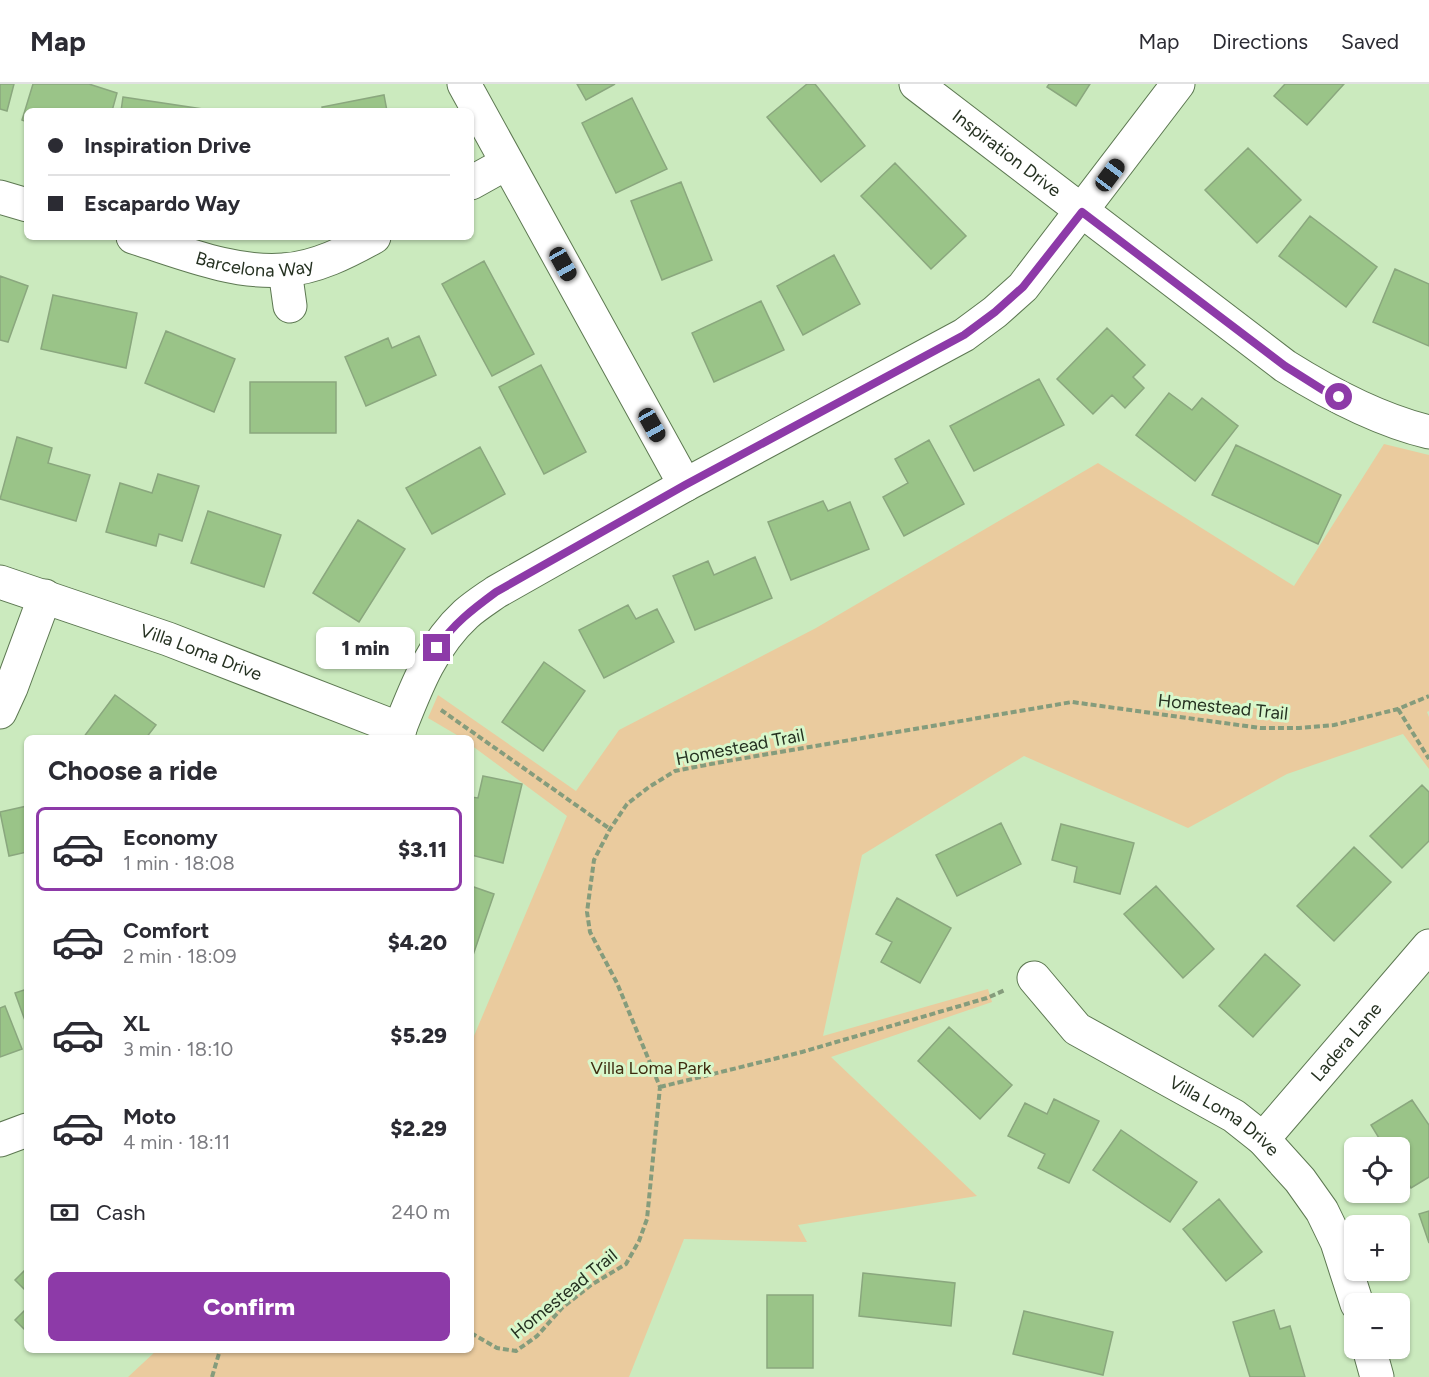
<!DOCTYPE html>
<html lang="en">
<head>
<meta charset="utf-8">
<style>
  body { margin:0; font-family:Figtree,sans-serif; background:#f7f7f7; color:#2b2b33; height:100vh; display:flex; flex-direction:column; font-size:22px; white-space:nowrap }
  * { box-sizing:border-box; margin:0 }
  p { font-size:20px; color:#7c7c81 }
  .icon { flex:none; width:33px; height:33px; fill:none; stroke:currentColor; stroke-width:2; stroke-linecap:round; stroke-linejoin:round }
  .map { position:relative; flex:1; overflow:hidden }
  .sheet { position:absolute; left:24px; top:651px; width:450px; height:618px; display:flex; flex-direction:column; background:#fff; border-radius:9px; box-shadow:0 2px 4px #0004 }
  .sheet>* { flex:none }
  .top-card { position:absolute; left:24px; top:24px; width:450px; height:132px; border-radius:9px; box-shadow:0 2px 4px #0004; display:grid; align-content:center; height:132px; padding:0 24px; background:#fff }
  .controls { position:absolute; left:1344px; top:1053px; display:grid; gap:12px }
  .controls a { display:grid; place-items:center; width:66px; height:66px; border-radius:9px; background:#fff; box-shadow:0 2px 4px #0004; font-size:30px }
  .end { position:absolute; width:27px; height:27px; margin:-14px; border:8px solid #8d3aa8; background:#fff; box-shadow:0 0 0 3px #fff }
  .from { border-radius:50% }
  .bubble { position:absolute; height:42px; border-radius:9px; background:#fff; box-shadow:0 2px 4px #0004; font-size:20px; font-weight:800; line-height:42px; text-align:center }
  .car { position:absolute; width:18px; height:36px; margin:-18px -9px; border-radius:8px; box-shadow:0 0 4px 2px #0007; background:linear-gradient(#222 24%,#8ab4d8 0 40%,#222 0 76%,#8ab4d8 0 86%,#222 0) }
  .top-card b { display:flex; align-items:center; gap:21px; height:57px; font-size:22px }
  .top-card b+b { border-top:2px solid #e1e1e2 }
  .top-card i { width:15px; height:15px; background:#2b2b33 }
  ul { padding:0; list-style:none }
  li { display:flex; align-items:center; gap:18px; height:84px; margin:0 12px 9px; padding:0 12px; border:3px solid transparent; border-radius:9px }
  li div { flex:1 }
  li b { display:block; font-size:22px }
  li em { font-style:normal; font-weight:800 }
  li.current { border-color:#8d3aa8 }
  li>.icon { width:54px; height:54px; stroke-width:1.5 }
  h2 { padding:0 24px; font-size:27px; line-height:72px }
  .pay { display:flex; align-items:center; gap:15px; height:66px; padding:0 24px; font-size:22px }
  .pay p { margin-inline-start:auto }
  .action { display:flex; gap:12px; margin-top:auto; padding:12px 24px }
  .action a { flex:1; height:69px; border-radius:9px; background:#8d3aa8; color:#fff; font-size:24px; font-weight:800; line-height:69px; text-align:center }
  header { display:flex; align-items:center; gap:36px; box-sizing:border-box; height:84px; padding:0 30px; background:#fff; border-bottom:2px solid #e1e1e2 }
  header strong { font-size:28px }
  nav { display:flex; gap:33px; margin-inline-start:auto; font-size:21px }
  .map>svg:first-child { display:block }
</style>
</head>
<body>
<header>
<strong>Map</strong>
<nav><a>Map</a><a>Directions</a><a>Saved</a></nav>
</header>
<div class="map">
<svg width="1429" height="1293" viewBox="0 0 1429 1293">
  <rect width="100%" height="100%" fill="#cbeabe"/>
  <path fill="#eacb9e" d="M1384,360L1429,371V627L1427,628L1429,633V685L1403,650L1287,690L1188,744L1024,672L862,771L823,952L988,905L992,918L831,973L977,1112L798,1141L807,1158L684,1155L629,1293H128L157,1266H471V959L567,732L471,661V654H462L428,634L438,611L576,707L619,646L816,544L1098,379L1294,502Z"/>
  <path fill="#9ac488" stroke="#8aa77e" stroke-width="1.5" d="M0,0H14L7,27L0,25Z
    M33,0H89L117,9L112,27H27V38L22,36Z
    M577,0H615L586,16Z
    M807,0H815L865,62L821,98L767,33Z
    M1049,0H1090L1076,22L1047,3Z
    M1285,0H1344L1307,41L1274,12Z
    M384,11L387,27H323L322,23Z
    M123,13L209,26V27H121Z
    M632,14L667,85L616,109L582,39Z
    M1248,64L1301,116L1257,159L1205,106Z
    M895,79L966,152L931,185L861,112Z
    M681,98L712,176L662,196L631,117Z
    M1310,132L1377,183L1346,223L1279,172Z
    M834,171L860,220L803,251L777,202Z
    M484,177L534,270L492,292L442,200Z
    M1395,185L1429,200V262L1373,238Z
    M0,192L28,202L8,258L0,256Z
    M53,211L137,229L126,284L41,265Z
    M761,217L784,266L714,298L692,249Z
    M1107,244L1145,281L1133,293L1144,304L1125,324L1112,311L1093,330L1057,295Z
    M166,247L235,275L214,328L145,299Z
    M419,252L436,291L366,322L345,273L388,254L392,264Z
    M541,281L586,368L544,390L499,303Z
    M1039,295L1064,341L974,387L950,342Z
    M250,298H336V349H250Z
    M1169,309L1192,326L1202,314L1238,342L1195,397L1136,351Z
    M17,353L52,364L48,379L90,391L76,437L0,415Z
    M929,356L964,420L904,452L883,413L908,399L895,375Z
    M1236,361L1341,411L1318,460L1212,411Z
    M480,363L505,410L432,450L406,404Z
    M158,390L199,402L182,457L159,450L156,462L106,448L120,399L152,409Z
    M823,417L828,427L850,418L869,465L791,496L768,438Z
    M208,427L281,451L264,503L191,479Z
    M358,436L405,465L359,538L313,509Z
    M755,473L772,514L695,546L673,492L708,477L714,491Z
    M628,521L636,535L657,525L674,558L604,594L579,546Z
    M544,578L585,607L543,667L502,638Z
    M115,611L156,641L146,654H83Z
    M483,692L522,700L503,779L471,771V713L478,714Z
    M1422,701L1429,708V757L1402,784L1370,752Z
    M27,722V768L9,772L0,728Z
    M1001,739L1021,780L957,812L936,771Z
    M1061,740L1134,759L1120,810L1074,798L1077,783L1052,776Z
    M1354,763L1391,798L1334,857L1297,822Z
    M471,802L494,810L471,877Z
    M1156,802L1214,865L1183,894L1124,830Z
    M897,814L951,844L920,899L881,878L892,858L876,850Z
    M1265,870L1300,901L1253,953L1219,922Z
    M27,905V942L15,909Z
    M5,922L22,965L0,973V924Z
    M949,943L1012,1001L980,1035L918,977Z
    M1054,1015L1099,1037L1069,1099L1038,1084L1045,1070L1008,1052L1025,1019L1047,1030Z
    M1412,1016L1429,1041V1093L1411,1104L1400,1086V1064H1385L1371,1041Z
    M1121,1046L1197,1098L1170,1138L1093,1086Z
    M1219,1115L1262,1168L1226,1197L1183,1145Z
    M1429,1127V1159L1419,1130Z
    M27,1184V1208L15,1196Z
    M863,1189L955,1199L951,1242L859,1232Z
    M767,1211H813V1284H767Z
    M27,1224V1248L15,1236Z
    M1274,1226L1280,1245L1290,1242L1305,1293H1250L1233,1238Z
    M1024,1227L1113,1248L1103,1291L1013,1270Z"/>
  <g fill="none" stroke-linecap="round" stroke-linejoin="round">
    <g stroke="#5d7852" stroke-width="35">
      <g id="minor">
        <path d="M464,0L685,401"/>
        <path d="M471,99L507,79"/>
        <path d="M0,113L27,121"/>
        <path id="s1" d="M133,153C181,168 233,190 284,186C316,184 347,168 374,153"/>
        <path d="M285,186L290,222"/>
        <path id="s2" d="M0,498L168,555L400,645"/>
        <path d="M0,628L11,604L45,512"/>
        <path d="M396,654C414,609 429,564 466,530C475,522 486,515 496,508L685,401L964,251L995,228L1023,203L1178,0"/>
        <path id="s3" d="M1034,894L1077,945L1234,1032L1263,1055L1300,1096L1322,1127L1337,1158L1357,1220"/>
        <path id="s4" d="M1263,1055L1429,862"/>
        <path d="M0,1056L27,1046"/>
        <path d="M1369,1264L1377,1293"/>
      </g>
    </g>
    <g stroke="#5d7852" stroke-width="35">
      <g id="tertiary">
        <path id="s5" d="M916,0L1285,282C1328,309 1379,336 1429,348"/>
      </g>
    </g>
    <path stroke="#859c7c" stroke-width="4" stroke-dasharray="6 3" stroke-linecap="butt" d="M1398,625L1429,675
      M441,626L610,745
      M660,1003L802,968L987,914L1005,906
      M471,1249L497,1264L516,1267L537,1252L562,1224L591,1201L626,1180L639,1157L647,1135L660,1003L617,899L590,848L587,828L594,776L610,745L627,720L649,703L675,687L716,679L1072,618L1260,644H1299L1334,641L1398,625L1429,612
      M212,1293L220,1266"/>
    <use href="#minor" stroke="#fff" stroke-width="33"/>
    <use href="#tertiary" stroke="#fff" stroke-width="33"/>
  </g>
  <g fill="none" stroke-linecap="round" stroke-linejoin="round">
    <path stroke="#8d3aa8" stroke-width="8" d="M437,564C453,540 473,525 496,508L685,401L964,251L995,228L1023,203L1082,128L1285,282L1323,306L1339,313"/>
  </g>
  <g text-anchor="middle" dominant-baseline="central" stroke-width="6" stroke-linejoin="round" paint-order="stroke">
    <g font-size="18" fill="#253121" stroke="#d8f7cb">
      <text stroke="none"><textPath href="#s5" startOffset="114">Inspiration Drive</textPath></text>
      <text stroke="none"><textPath href="#s1" startOffset="126">Barcelona Way</textPath></text>
      <text stroke="none"><textPath href="#s2" startOffset="213">Villa Loma Drive</textPath></text>
      <text transform="translate(1223 623) rotate(6)">Homestead Trail</text>
      <text transform="translate(740 663) rotate(-11)">Homestead Trail</text>
      <text stroke="none"><textPath href="#s4" startOffset="128">Ladera Lane</textPath></text>
      <text stroke="none"><textPath href="#s3" startOffset="238">Villa Loma Drive</textPath></text>
      <text transform="translate(564 1210) rotate(-39)">Homestead Trail</text>
    </g>
    <g font-size="18" fill="#3e2c10" stroke="#d8f7cb">
      <text x="651" y="984">Villa Loma Park</text>
    </g>
  </g>
</svg>
<div class="controls">
<a><svg class="icon" aria-label="locate" viewBox="0 0 24 24"><circle cx="12" cy="12" r="6"/><path d="M12 2v4M12 18v4M2 12h4M18 12h4"/></svg></a>
<a>+</a>
<a>−</a>
</div>
<i class="end from" style="left:1339px;top:313px"></i>
<i class="end" style="left:437px;top:564px"></i>
<div class="bubble" style="left:316px;top:543px;width:99px">1 min</div>
<i class="car" style="left:1110px;top:91px;rotate:37deg"></i>
<i class="car" style="left:563px;top:180px;rotate:151deg"></i>
<i class="car" style="left:652px;top:341px;rotate:151deg"></i>
<div class="top-card">
<b><i class="from"></i>Inspiration Drive</b>
<b><i></i>Escapardo Way</b>
</div>
<section class="sheet">
<h2>Choose a ride</h2>
<ul>
<li class="current"><svg class="icon" aria-label="car" viewBox="0 0 24 24"><path d="M5 17H2v-5l4-1 3-4h7l3 4 3 1v5h-3M9 17h6M6 11h13"/><circle cx="7" cy="17" r="2"/><circle cx="17" cy="17" r="2"/></svg><div><b>Economy</b><p>1 min · 18:08</p></div><em>$3.11</em></li>
<li><svg class="icon" aria-label="car" viewBox="0 0 24 24"><path d="M5 17H2v-5l4-1 3-4h7l3 4 3 1v5h-3M9 17h6M6 11h13"/><circle cx="7" cy="17" r="2"/><circle cx="17" cy="17" r="2"/></svg><div><b>Comfort</b><p>2 min · 18:09</p></div><em>$4.20</em></li>
<li><svg class="icon" aria-label="car" viewBox="0 0 24 24"><path d="M5 17H2v-5l4-1 3-4h7l3 4 3 1v5h-3M9 17h6M6 11h13"/><circle cx="7" cy="17" r="2"/><circle cx="17" cy="17" r="2"/></svg><div><b>XL</b><p>3 min · 18:10</p></div><em>$5.29</em></li>
<li><svg class="icon" aria-label="car" viewBox="0 0 24 24"><path d="M5 17H2v-5l4-1 3-4h7l3 4 3 1v5h-3M9 17h6M6 11h13"/><circle cx="7" cy="17" r="2"/><circle cx="17" cy="17" r="2"/></svg><div><b>Moto</b><p>4 min · 18:11</p></div><em>$2.29</em></li>
</ul>
<div class="pay"><svg class="icon" aria-label="cash" viewBox="0 0 24 24"><path d="M3 7h18v10H3z"/><circle cx="12" cy="12" r="2"/></svg>Cash<p>240 m</p></div>
<div class="action"><a>Confirm</a></div>
</section>
</div>
</body>
</html>
